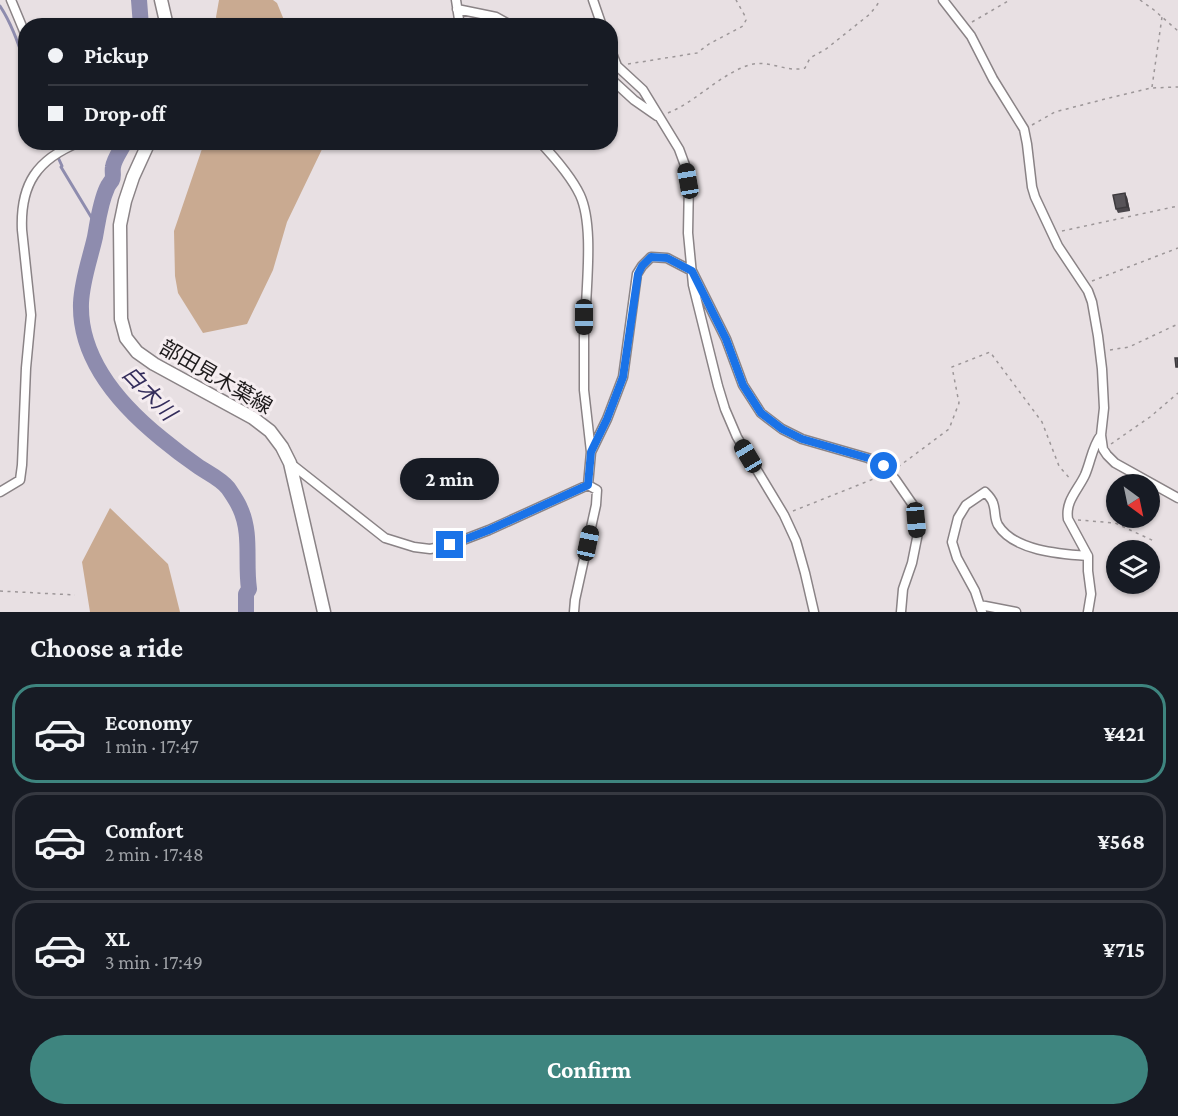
<!DOCTYPE html>
<html lang="en">
<head>
<meta charset="utf-8">
<style>
  body { margin:0; font-family:"Crimson Pro","Noto Sans JP",serif; background:#20242c; color:#f1f3f6; height:100vh; display:flex; flex-direction:column; font-size:22px; white-space:nowrap }
  * { box-sizing:border-box; margin:0 }
  p { font-size:20px; color:#9ea1a6 }
  .icon { flex:none; width:33px; height:33px; fill:none; stroke:currentColor; stroke-width:2; stroke-linecap:round; stroke-linejoin:round }
  .map { position:relative; height:612px; overflow:hidden }
  .details { display:flex; flex-direction:column; background:#171b24; flex:1 }
  .details>* { flex:none }
  .banner { position:absolute; left:18px; top:18px; width:600px; height:132px; border-radius:24px; box-shadow:0 2px 4px #0004; display:grid; align-content:center; height:132px; padding:0 30px; background:#171b24 }
  .needle { width:39px; rotate:147deg }
  .fabs { position:absolute; left:1106px; top:474px; display:grid; gap:12px }
  .fabs a { display:grid; place-items:center; width:54px; height:54px; border-radius:50%; background:#171b24; box-shadow:0 2px 4px #0004; font-size:30px }
  .end { position:absolute; width:27px; height:27px; margin:-14px; border:8px solid #1a73e8; background:#fff; box-shadow:0 0 0 3px #fff }
  .from { border-radius:50% }
  .bubble { position:absolute; height:42px; border-radius:21px; background:#171b24; box-shadow:0 2px 4px #0004; font-size:20px; font-weight:700; line-height:42px; text-align:center }
  .car { position:absolute; width:18px; height:36px; margin:-18px -9px; border-radius:8px; box-shadow:0 0 4px 2px #0007; background:linear-gradient(#222 24%,#8ab4d8 0 40%,#222 0 76%,#8ab4d8 0 86%,#222 0) }
  .banner b { display:flex; align-items:center; gap:21px; height:57px; font-size:22px }
  .banner b+b { border-top:2px solid #363941 }
  .banner i { width:15px; height:15px; background:#f1f3f6 }
  ul { padding:0; list-style:none }
  li { display:flex; align-items:center; gap:18px; height:99px; margin:0 12px 9px; padding:0 18px; border:3px solid #363941; border-radius:24px }
  li div { flex:1 }
  li b { display:block; font-size:22px }
  li em { font-style:normal; font-weight:700 }
  li.on { border-color:#3e857f }
  li>.icon { width:54px; height:54px; stroke-width:1.5 }
  h2 { padding:0 30px; font-size:27px; line-height:72px }
  .cta { display:flex; gap:12px; margin-top:auto; padding:12px 30px }
  .cta a { flex:1; height:69px; border-radius:36px; background:#3e857f; color:#fff; font-size:24px; font-weight:700; line-height:69px; text-align:center }
  .map>svg:first-child { display:block }
</style>
</head>
<body>
<div class="map">
<svg width="1178" height="612" viewBox="0 0 1178 612">
  <rect width="100%" height="100%" fill="#e8e0e3"/>
  <path fill="#c9aa91" d="M219,0H273L277,3L286,25H218L216,17Z
    M204,143H325L287,222L273,270L247,324L203,333L178,293L175,276L174,231Z
    M110,508L168,564L180,612H90L82,562Z"/>
  <g fill="none" stroke-linecap="round" stroke-linejoin="round">
    <path stroke="#8e8cae" stroke-width="3" d="M0,6C12,24 19,46 26,66
      M51,142L62,166L61,167L96,225"/>
    <path stroke="#8e8cae" stroke-width="16" d="M139,0L141,26
      M125,142C121,150 114,159 113,167C112,172 114,176 112,180C110,183 108,185 107,188C100,203 98,221 95,237C90,259 82,280 81,303C79,360 121,406 162,439C174,449 186,458 199,467C208,473 221,479 228,488C232,494 237,501 240,508C252,534 245,561 249,589L246,594V612"/>
    <g stroke="#8a8386" stroke-width="11">
      <path id="minor" d="M11,0L26,36
        M456,0L460,26
        M593,0L602,26
        M943,0L971,36L993,79L1024,129L1027,144L1032,187L1035,197L1058,246L1088,291L1092,302L1098,336L1102,369L1104,408L1101,435L1103,449L1107,455L1115,463L1178,498
        M457,9L496,17L512,26
        M610,48L617,66L643,90L679,149L686,168L689,181L688,233L693,285L718,386L725,409L737,437L784,515L796,541L805,573L814,612
        M610,78L634,100L657,116
        M540,142C555,158 571,176 580,195C593,223 587,277 586,307L584,317V390L591,452L588,485
        M591,452L607,419L623,377L637,274L642,266L651,257L667,258L692,271L726,339L743,385L761,413L782,429L802,439L868,458L884,466L895,479L913,505L916,520L918,533L912,563L903,589L901,612
        M290,463L385,538L414,547L430,549L450,545L489,530L588,485L597,490L596,505L575,600L574,612
        M0,492L20,480L22,465L26,368L31,315L22,230C20,184 37,159 80,142
        M980,605L1016,612
        M982,612L975,591L957,558L952,542L958,518L966,505L985,492C988,495 992,499 993,503C996,511 994,518 998,525C1014,551 1060,554 1088,556
        M1088,612L1091,594L1088,571V556L1068,519C1065,501 1078,490 1085,475C1091,461 1092,447 1101,435"/>
    </g>
    <g stroke="#8a8386" stroke-width="15">
      <path id="secondary" d="M161,0L167,26
        M149,142L133,177L125,201L120,225L121,319L126,338L137,352L154,364L253,418L270,431L282,447L290,463L324,612"/>
    </g>
    <path stroke="#9c9698" stroke-width="1.5" stroke-dasharray="3 4.5" stroke-linecap="butt" d="M1140,0L1154,10L1178,31
      M972,22L1010,0
      M628,64L697,53L709,44L743,26L746,20L745,16L736,0
      M1152,87L1162,17
      M668,113C697,101 719,75 749,65C769,59 786,73 805,68L810,58L826,49L870,14L877,5L880,0
      M1032,125L1055,112L1105,99L1151,88L1178,87
      M1062,231L1178,206
      M1092,281L1178,248
      M1110,350L1129,347L1178,324
      M1111,444L1150,417L1178,393
      M898,467L949,429L959,403L952,367L990,352L1042,422L1059,466L1071,480
      M793,511L881,476
      M1078,520L1115,523L1156,542
      M0,591L75,595"/>
    <use href="#minor" stroke="#fff" stroke-width="8"/>
    <use href="#secondary" stroke="#fff" stroke-width="12"/>
  </g>
  <path fill="#4b474c" d="M1127,197L1130,211L1118,213L1116,209Z"/>
  <path fill="#3d3a3e" d="M1125,193L1127,197L1130,211L1127,207Z"/>
  <path fill="#575358" stroke="#3d3a3e" stroke-width="1.5" d="M1125,193L1127,207L1116,209L1113,195Z
    M1175,358H1178V367H1176Z"/>
  <g fill="none" stroke-linecap="round" stroke-linejoin="round">
    <path stroke="#1a73e8" stroke-width="8" d="M450,545L489,530L588,485L591,452L607,419L623,377L638,274L642,266L651,257L667,258L692,271L726,339L743,385L761,413L782,429L802,439L868,458L884,466"/>
  </g>
  <g text-anchor="middle" dominant-baseline="central" stroke-width="6" stroke-linejoin="round" paint-order="stroke">
    <g font-size="21" fill="#1e1b1c" stroke="#f5edf0">
      <text transform="translate(216 377) rotate(30)">部田見木葉線</text>
    </g>
    <g font-size="22" font-style="italic" fill="#332c5b" stroke="#f5edf0">
      <text transform="translate(149 393) rotate(46)">白木川</text>
    </g>
  </g>
</svg>
<div class="fabs">
<a><svg class="needle" viewBox="-14 -14 28 28"><path d="M0-13l5 13h-10z" fill="#e53935"/><path d="M0 13l5-13h-10z" fill="#9ea1a6"/></svg></a>
<a><svg class="icon" aria-label="layers" viewBox="0 0 24 24"><path d="M12 4l9 5-9 5-9-5zM3 14l9 5 9-5"/></svg></a>
</div>
<i class="end from" style="left:884px;top:466px"></i>
<i class="end" style="left:450px;top:545px"></i>
<div class="bubble" style="left:400px;top:458px;width:99px">2 min</div>
<i class="car" style="left:688px;top:181px;rotate:350deg"></i>
<i class="car" style="left:584px;top:317px;rotate:180deg"></i>
<i class="car" style="left:748px;top:456px;rotate:329deg"></i>
<i class="car" style="left:916px;top:520px;rotate:175deg"></i>
<i class="car" style="left:588px;top:543px;rotate:12deg"></i>
<div class="banner">
<b><i class="from"></i>Pickup</b>
<b><i></i>Drop-off</b>
</div>
</div>
<section class="details">
<h2>Choose a ride</h2>
<ul>
<li class="on"><svg class="icon" aria-label="car" viewBox="0 0 24 24"><path d="M5 17H2v-5l4-1 3-4h7l3 4 3 1v5h-3M9 17h6M6 11h13"/><circle cx="7" cy="17" r="2"/><circle cx="17" cy="17" r="2"/></svg><div><b>Economy</b><p>1 min · 17:47</p></div><em>¥421</em></li>
<li><svg class="icon" aria-label="car" viewBox="0 0 24 24"><path d="M5 17H2v-5l4-1 3-4h7l3 4 3 1v5h-3M9 17h6M6 11h13"/><circle cx="7" cy="17" r="2"/><circle cx="17" cy="17" r="2"/></svg><div><b>Comfort</b><p>2 min · 17:48</p></div><em>¥568</em></li>
<li><svg class="icon" aria-label="car" viewBox="0 0 24 24"><path d="M5 17H2v-5l4-1 3-4h7l3 4 3 1v5h-3M9 17h6M6 11h13"/><circle cx="7" cy="17" r="2"/><circle cx="17" cy="17" r="2"/></svg><div><b>XL</b><p>3 min · 17:49</p></div><em>¥715</em></li>
</ul>
<div class="cta"><a>Confirm</a></div>
</section>
</body>
</html>
